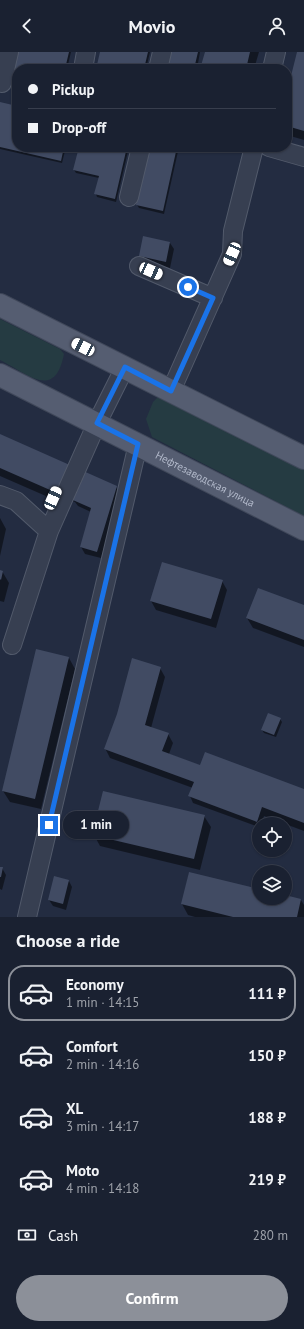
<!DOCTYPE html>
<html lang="en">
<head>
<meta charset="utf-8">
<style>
  body { margin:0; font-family:"PT Sans",sans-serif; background:#272e3d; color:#f1f3f6; height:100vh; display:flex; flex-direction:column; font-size:15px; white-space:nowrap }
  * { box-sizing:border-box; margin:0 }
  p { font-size:13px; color:#9fa3ab }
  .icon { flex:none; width:22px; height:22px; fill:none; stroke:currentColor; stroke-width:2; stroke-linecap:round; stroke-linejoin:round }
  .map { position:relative; height:865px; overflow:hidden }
  .sheet { display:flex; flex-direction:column; background:#1a2131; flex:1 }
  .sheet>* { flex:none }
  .hud { position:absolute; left:12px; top:12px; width:280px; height:88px; border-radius:16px; box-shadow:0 1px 3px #0004,0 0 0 1px #383e4d; display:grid; align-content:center; height:88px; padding:0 16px; background:#1a2131 }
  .buttons { position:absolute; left:252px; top:765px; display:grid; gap:8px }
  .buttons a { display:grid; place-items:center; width:40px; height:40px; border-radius:50%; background:#1a2131; box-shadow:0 1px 3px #0004,0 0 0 1px #383e4d; font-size:20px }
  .end { position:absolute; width:18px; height:18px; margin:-9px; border:5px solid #1a73e8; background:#fff; box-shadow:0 0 0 2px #fff }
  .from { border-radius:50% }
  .bubble { position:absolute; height:28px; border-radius:14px; background:#1a2131; box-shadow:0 1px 3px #0004,0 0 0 1px #383e4d; font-size:13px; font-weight:600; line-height:28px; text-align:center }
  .car { position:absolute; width:12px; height:24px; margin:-12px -6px; border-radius:5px; box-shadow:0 0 3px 1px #0007; background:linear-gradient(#fff 24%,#345 0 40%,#fff 0 76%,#345 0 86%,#fff 0) }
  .hud b { display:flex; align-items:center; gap:14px; height:38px; font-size:15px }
  .hud b+b { border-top:1px solid #383e4d }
  .hud i { width:10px; height:10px; background:#f1f3f6 }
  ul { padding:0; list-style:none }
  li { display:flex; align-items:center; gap:12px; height:56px; margin:0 8px 6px; padding:0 8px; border:2px solid transparent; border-radius:16px }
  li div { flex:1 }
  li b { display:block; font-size:15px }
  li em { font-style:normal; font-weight:600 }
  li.selected { border-color:#8c9099 }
  li>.icon { width:36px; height:36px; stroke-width:1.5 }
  h2 { padding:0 16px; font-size:18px; line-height:48px }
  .pay { display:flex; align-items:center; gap:10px; height:44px; padding:0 16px; font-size:15px }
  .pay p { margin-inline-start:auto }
  .action { display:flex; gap:8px; margin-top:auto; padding:8px 16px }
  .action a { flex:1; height:46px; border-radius:24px; background:#8c9099; color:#fff; font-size:16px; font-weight:600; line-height:46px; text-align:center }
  header { display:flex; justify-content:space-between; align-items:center; height:52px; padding:0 16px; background:#1a2131; font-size:18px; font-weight:600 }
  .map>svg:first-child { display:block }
</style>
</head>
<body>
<header><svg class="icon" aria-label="back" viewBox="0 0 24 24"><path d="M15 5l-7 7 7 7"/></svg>Movio<svg class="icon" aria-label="person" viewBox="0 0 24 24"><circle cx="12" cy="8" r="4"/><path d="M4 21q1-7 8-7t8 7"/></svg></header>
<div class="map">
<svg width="304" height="865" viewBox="0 0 304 865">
  <rect width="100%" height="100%" fill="#232c41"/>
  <path fill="#253b42" d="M0,267L60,297L64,302C55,349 28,322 0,308Z
    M157,346H164L304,417V464L152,385L146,367L153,350Z"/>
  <path fill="#0007" d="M18,0H71L67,17H17V28L12,24Z
    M101,0H150L146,17H97Z
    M172,0H200L197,17H168Z
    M206,0H259L254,17H201Z
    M298,0H304V88L287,83V44Z
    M0,52L17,55V95H66L62,111L0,97Z
    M80,95H129L116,150L97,145L96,142L99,126L76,121L74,118Z
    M150,95H179L164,162L139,156L137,153Z
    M144,185L170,191L174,197L170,216L144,210L140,204Z
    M0,383L116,435L120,441L101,506L85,502L81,495L91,460L78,454L75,450L57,443L55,448L0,424Z
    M0,466L6,477L0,504Z
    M0,519H2L9,531L4,550L0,549Z
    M222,529L227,538L216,576L156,558L151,549Z
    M304,554V595L253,576L247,566Z
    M69,606L75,617L41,757L10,750L3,739Z
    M160,616L165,625L151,676L168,682L173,691L169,702L201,714L304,738V779L264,764L262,772H259V775L193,751L190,744L193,736L110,706L105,696Z
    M280,667L282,670L276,685L264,681L262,678Z
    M204,764L211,775L200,818L100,794L94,783Z
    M0,816H2L6,823L2,838L0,837Z
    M189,821L259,838V846H285V844L301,848L304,853V865H195L188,863L182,852Z
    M69,829L72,835L66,858L53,854L49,848Z"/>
  <path fill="#414b63" d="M17,0H69L65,17H17V25L11,24Z
    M100,0H148L144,17H96Z
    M171,0H198L194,17H167Z
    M205,0H250L246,17H200Z
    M297,0H304V79L287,74V40Z
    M0,50L17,54V95H64L61,109L0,95Z
    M79,95H127L115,147L94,142L99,124L73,118Z
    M149,95H177L163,159L136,153Z
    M143,184L170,190L166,210L139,204Z
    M0,382L117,434L97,500L80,495L91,456L0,416Z
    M162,510L223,528L211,567L150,549Z
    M0,518L3,519L1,528L0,527Z
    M258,536L304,553V588L246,566Z
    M36,597L69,605L35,747L2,739Z
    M132,606L161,615L145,673L169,681L162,699L200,713L205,700L304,737V771L262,755L257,770L188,744L194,730L104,697L117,662Z
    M268,661L281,666L274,683L261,678Z
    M103,739L205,763L194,807L92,783Z
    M0,815H3L1,825H0Z
    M189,820L259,837V846H285V843L301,847L297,865H233L181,852Z
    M54,824L69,828L63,852L48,848Z"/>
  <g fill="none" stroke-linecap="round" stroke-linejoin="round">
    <g stroke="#525a6b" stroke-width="20">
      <path id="minor" d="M83,17L86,0
        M158,17L162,0
        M272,17L276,0
        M2,31L9,0
        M269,95L304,105
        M129,145L141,95
        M139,214L213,246
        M171,339L232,202L233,179L254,95
        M0,443L16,449L49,479
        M12,593L49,479L97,371L125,315
        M27,865L138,392"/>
    </g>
    <g stroke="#40485a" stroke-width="24">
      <g id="major">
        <path d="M0,253L304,406"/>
        <path id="s1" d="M0,323L304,477"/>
      </g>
    </g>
    <use href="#minor" stroke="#373f51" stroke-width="18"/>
    <use href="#major" stroke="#555d71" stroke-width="22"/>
  </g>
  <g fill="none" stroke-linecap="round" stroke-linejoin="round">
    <path stroke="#1a73e8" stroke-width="5" d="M49,773L138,392L97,371L125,315L171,339L213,246L188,235"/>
  </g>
  <g text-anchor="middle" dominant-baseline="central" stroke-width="3" stroke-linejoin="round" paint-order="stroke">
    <g font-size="11" fill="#b3bacb" stroke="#1c2436">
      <text stroke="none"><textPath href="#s1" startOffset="230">Нефтезаводская улица</textPath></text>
    </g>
  </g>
</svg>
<div class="buttons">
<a><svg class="icon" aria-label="locate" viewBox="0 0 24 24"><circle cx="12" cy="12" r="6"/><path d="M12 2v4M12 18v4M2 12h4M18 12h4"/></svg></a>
<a><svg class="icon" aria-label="layers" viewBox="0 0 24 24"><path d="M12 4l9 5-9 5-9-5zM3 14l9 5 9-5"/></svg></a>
</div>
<i class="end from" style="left:188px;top:235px"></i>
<i class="end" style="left:49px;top:773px"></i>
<div class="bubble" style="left:63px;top:759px;width:66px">1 min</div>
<i class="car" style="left:232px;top:202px;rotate:204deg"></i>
<i class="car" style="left:151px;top:219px;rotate:114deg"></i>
<i class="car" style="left:83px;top:295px;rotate:297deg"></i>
<i class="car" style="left:53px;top:446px;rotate:24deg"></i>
<div class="hud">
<b><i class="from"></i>Pickup</b>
<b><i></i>Drop-off</b>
</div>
</div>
<section class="sheet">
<h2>Choose a ride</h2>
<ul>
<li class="selected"><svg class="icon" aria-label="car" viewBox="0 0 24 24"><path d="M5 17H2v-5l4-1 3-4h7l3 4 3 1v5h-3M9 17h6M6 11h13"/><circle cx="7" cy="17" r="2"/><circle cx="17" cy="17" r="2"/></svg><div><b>Economy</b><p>1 min · 14:15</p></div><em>111 ₽</em></li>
<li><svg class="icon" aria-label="car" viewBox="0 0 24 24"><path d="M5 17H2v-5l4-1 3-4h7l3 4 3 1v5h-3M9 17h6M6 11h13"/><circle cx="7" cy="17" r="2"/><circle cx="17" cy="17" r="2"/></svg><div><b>Comfort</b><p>2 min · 14:16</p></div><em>150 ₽</em></li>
<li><svg class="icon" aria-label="car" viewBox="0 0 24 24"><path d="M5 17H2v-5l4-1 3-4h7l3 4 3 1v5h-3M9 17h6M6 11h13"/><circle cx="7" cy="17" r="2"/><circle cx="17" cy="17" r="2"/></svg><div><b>XL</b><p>3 min · 14:17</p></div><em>188 ₽</em></li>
<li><svg class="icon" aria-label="car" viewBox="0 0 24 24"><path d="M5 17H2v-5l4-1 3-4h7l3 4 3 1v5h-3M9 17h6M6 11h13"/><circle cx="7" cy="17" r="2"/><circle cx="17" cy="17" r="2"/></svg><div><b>Moto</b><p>4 min · 14:18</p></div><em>219 ₽</em></li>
</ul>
<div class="pay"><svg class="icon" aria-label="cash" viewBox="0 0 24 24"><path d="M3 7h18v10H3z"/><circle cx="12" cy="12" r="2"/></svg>Cash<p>280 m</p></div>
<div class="action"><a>Confirm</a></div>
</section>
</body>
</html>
